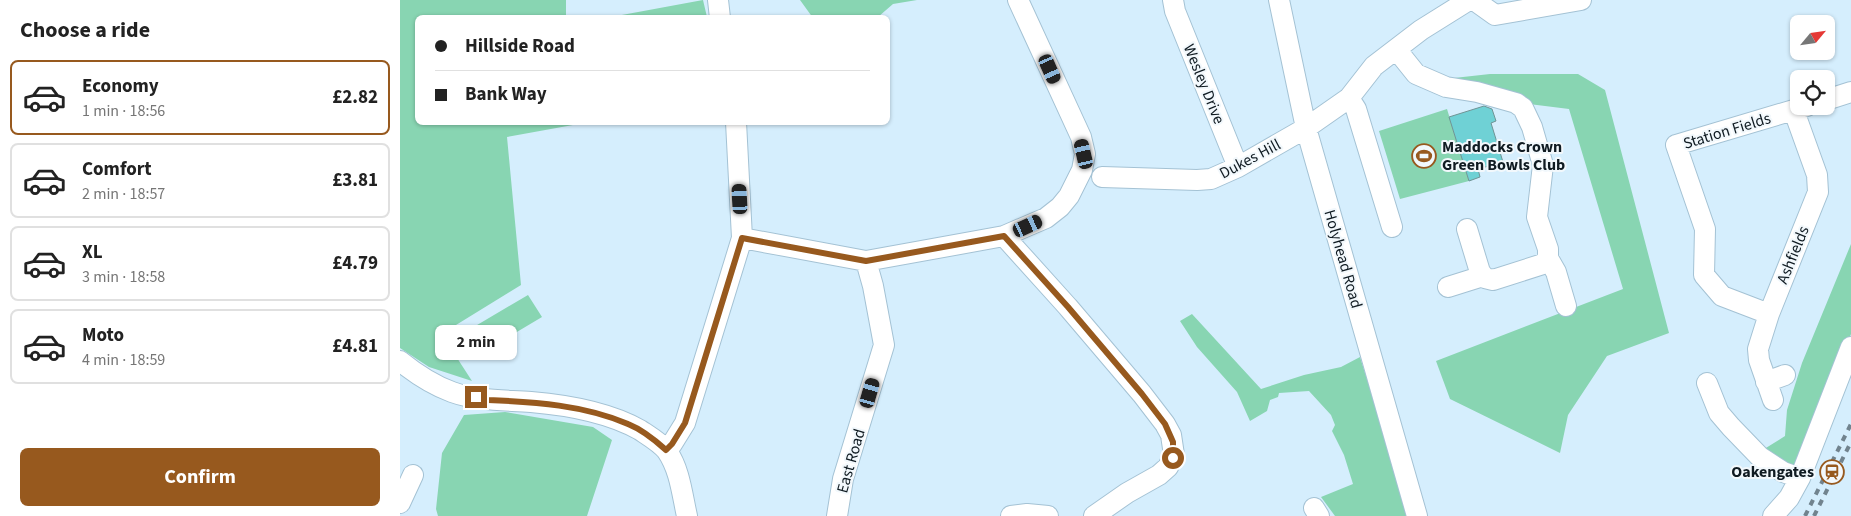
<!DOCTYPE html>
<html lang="en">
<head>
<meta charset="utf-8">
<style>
  body { margin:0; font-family:"Source Sans 3",sans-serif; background:#f6f6f6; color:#222; height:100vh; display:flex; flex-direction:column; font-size:19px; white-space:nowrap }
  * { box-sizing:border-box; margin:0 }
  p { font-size:16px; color:#767676 }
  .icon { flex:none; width:28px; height:28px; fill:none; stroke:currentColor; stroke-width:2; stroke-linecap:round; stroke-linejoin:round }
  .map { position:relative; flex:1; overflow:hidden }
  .details { display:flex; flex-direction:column; background:#fff; width:400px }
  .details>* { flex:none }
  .guide { position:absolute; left:15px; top:15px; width:475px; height:110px; border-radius:8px; box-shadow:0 1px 4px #0004; display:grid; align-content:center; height:110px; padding:0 20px; background:#fff }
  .needle { width:32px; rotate:61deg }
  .buttons { position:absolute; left:1390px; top:15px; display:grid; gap:10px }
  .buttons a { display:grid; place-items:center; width:45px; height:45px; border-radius:8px; background:#fff; box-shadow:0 1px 4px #0004; font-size:25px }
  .end { position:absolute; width:22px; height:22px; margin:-11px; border:6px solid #97591e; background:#fff; box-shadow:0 0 0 2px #fff }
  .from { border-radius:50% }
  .bubble { position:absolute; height:35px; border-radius:8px; background:#fff; box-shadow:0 1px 4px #0004; font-size:16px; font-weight:700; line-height:35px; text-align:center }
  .car { position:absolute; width:15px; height:30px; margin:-15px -8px; border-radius:6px; box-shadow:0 0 4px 1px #0007; background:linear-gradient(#222 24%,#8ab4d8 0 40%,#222 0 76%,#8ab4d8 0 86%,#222 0) }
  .guide b { display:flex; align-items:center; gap:18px; height:48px; font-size:19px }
  .guide b+b { border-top:1px solid #e0e0e0 }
  .guide i { width:12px; height:12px; background:#222 }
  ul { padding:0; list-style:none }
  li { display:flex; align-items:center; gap:15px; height:75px; margin:0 10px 8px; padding:0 10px; border:2px solid #e0e0e0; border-radius:8px }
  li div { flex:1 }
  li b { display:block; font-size:19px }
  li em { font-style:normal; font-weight:700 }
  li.on { border-color:#97591e }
  li>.icon { width:45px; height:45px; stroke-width:1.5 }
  h2 { padding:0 20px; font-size:22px; line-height:60px }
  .primary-button { display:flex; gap:10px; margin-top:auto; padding:10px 20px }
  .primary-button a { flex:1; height:58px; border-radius:8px; background:#97591e; color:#fff; font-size:20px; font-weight:700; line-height:58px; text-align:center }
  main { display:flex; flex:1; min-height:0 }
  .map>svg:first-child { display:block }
</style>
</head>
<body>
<main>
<section class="details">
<h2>Choose a ride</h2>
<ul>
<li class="on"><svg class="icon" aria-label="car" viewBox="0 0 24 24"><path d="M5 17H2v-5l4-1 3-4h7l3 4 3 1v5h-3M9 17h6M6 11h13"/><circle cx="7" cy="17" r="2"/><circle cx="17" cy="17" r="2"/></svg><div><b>Economy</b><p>1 min · 18:56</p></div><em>£2.82</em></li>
<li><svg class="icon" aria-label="car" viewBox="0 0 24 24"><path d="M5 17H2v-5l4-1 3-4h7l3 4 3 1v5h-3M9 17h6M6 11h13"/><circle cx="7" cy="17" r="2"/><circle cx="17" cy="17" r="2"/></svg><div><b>Comfort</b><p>2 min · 18:57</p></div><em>£3.81</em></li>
<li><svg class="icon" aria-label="car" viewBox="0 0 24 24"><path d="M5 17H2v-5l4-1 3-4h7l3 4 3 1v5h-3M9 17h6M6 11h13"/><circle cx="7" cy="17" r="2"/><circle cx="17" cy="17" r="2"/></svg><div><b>XL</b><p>3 min · 18:58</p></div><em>£4.79</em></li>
<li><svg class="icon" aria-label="car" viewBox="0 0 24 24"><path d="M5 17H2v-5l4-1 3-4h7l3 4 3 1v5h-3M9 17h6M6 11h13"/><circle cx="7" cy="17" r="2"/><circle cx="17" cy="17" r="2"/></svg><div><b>Moto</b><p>4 min · 18:59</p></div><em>£4.81</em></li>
</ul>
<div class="primary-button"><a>Confirm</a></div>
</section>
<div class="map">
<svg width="1451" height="516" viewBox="0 0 1451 516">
  <rect width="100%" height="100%" fill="#d5eefd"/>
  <path fill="#88d5b2" d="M0,0H166V17L18,18V122L184,123L107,137L121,285L43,333L48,344L72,381L29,367L0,348Z
    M303,0L307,17H211Z
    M400,0H517L493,4L478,17L413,18Z
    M1090,74H1178L1205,90L1269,333L1207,356L1168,415L1160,453L1050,399L1036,361L1223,289L1169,109L1129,104L1054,78Z
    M1047,109L1069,181L1000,199L979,131Z
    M1451,244V334L1398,471L1361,451L1385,436L1387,410L1402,363Z
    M128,295L142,317L80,354L67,331Z
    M792,314L861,389L904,375L941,367L960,357L1004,496L1009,516H935L921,497L953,484L944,455L932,431L935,425L931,415L909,391L879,393L878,397L870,400L867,411L850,421L837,392L797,347L780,321Z
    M105,412L193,427L212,440L187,516H38L36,509L42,453L64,415Z"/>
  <path fill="#6fd1d5" stroke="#6f9495" d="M1084,106L1092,109L1096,121L1091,123L1103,162L1078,169L1080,177L1069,181L1049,117Z"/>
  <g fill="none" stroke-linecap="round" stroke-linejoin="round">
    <g stroke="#a4c2d4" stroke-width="22">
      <path id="minor" d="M318,0L320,18
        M773,0L775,11L838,167
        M879,0L906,128L1017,516
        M1074,0L1095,15L1181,0
        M996,49L1016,74L1046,87L1077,92L1116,103L1123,108L1132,127L1143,165L1137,217L1148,249V258L1143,264L1093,280L1085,278L1080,272L1067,229
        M949,98L956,109L992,227
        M1426,100L1451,92
        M702,177L797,180L811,179L838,167L906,128L949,98L974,66L1021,30L1069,0
        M604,236L668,307L742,394L765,424L771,435L774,455L768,467L759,475L727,493L694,516
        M342,238L466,261L604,236L646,218L660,207L669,196L682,170L685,154L681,137L618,0
        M1148,258L1156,272L1166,306
        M1048,287L1083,276
        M1369,314L1322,296L1304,275L1305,229L1276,145L1407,106
        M0,361C16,374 33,385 52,392C77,401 104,400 131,402C167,405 208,412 240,430C249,436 261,443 267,451C280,470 282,494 287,516
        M1366,382L1385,375
        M1307,383L1319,413L1331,427L1360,457L1383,472L1400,478
        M1373,400L1359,360L1358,349L1369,314L1418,192L1417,175L1394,111
        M266,450L272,444L285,423L342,238L336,122
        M0,503L13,475
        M914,508L919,516
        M437,516L443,479L484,345L473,286L466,261
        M611,516L627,514L648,516
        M1373,516L1389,498L1400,478L1451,347"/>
    </g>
    <use href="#minor" stroke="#fff" stroke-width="20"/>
    <path stroke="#71838e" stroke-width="4" stroke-dasharray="6 6" stroke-linecap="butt" d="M1405,516L1451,424
      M1414,516L1451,442"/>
  </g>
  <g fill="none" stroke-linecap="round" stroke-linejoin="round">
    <path stroke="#97591e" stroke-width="6" d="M76,397L88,400C135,402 184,405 228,424C243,430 255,440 266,450L272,444L285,423L342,238L466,261L604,236L668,307L742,394L765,424L773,442V458"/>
  </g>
  <defs>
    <g id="stadium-ring" transform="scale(1.25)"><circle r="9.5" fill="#f2f8fc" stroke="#97591e" stroke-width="1.5"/><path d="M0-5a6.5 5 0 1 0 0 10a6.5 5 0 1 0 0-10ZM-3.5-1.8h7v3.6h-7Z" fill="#97591e"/></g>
    <g id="station-ring" transform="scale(1.25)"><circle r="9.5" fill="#f2f8fc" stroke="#97591e" stroke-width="1.5"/><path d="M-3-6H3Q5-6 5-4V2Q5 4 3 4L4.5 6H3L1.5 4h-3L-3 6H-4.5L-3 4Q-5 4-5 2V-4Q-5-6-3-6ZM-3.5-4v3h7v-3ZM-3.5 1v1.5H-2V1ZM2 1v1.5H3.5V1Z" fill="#97591e"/></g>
  </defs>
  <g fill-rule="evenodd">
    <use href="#stadium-ring" x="1024" y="156"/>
    <use href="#station-ring" x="1432" y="472"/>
  </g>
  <g text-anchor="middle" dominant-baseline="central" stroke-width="4" stroke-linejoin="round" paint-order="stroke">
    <g font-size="16" fill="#101b22" stroke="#f2f8fc">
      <text transform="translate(804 84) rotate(68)">Wesley Drive</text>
      <text transform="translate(1327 131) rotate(-17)">Station Fields</text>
      <text transform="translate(850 159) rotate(-28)">Dukes Hill</text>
      <text transform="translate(1393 255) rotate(-68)">Ashfields</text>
      <text transform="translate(943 259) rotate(74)">Holyhead Road</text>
      <text transform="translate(451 461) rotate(-74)">East Road</text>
    </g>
    <g font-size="16" font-weight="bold" fill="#101b22" stroke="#f2f8fc" text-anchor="start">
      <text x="1042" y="147">Maddocks Crown<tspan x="1042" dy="18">Green Bowls Club</tspan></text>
      <text x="1414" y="472" text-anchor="end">Oakengates</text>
    </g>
  </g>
</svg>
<div class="buttons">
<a><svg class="needle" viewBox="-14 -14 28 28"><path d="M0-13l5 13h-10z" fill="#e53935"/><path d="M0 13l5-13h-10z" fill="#767676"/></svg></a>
<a><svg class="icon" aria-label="locate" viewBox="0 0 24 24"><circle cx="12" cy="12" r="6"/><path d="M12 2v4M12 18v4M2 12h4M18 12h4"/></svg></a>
</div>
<i class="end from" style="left:773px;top:458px"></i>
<i class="end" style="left:76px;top:397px"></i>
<div class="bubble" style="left:35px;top:325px;width:82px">2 min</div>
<i class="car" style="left:650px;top:69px;rotate:156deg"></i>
<i class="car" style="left:684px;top:154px;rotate:347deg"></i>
<i class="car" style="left:340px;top:199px;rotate:357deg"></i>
<i class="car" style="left:628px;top:226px;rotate:65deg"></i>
<i class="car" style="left:470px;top:393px;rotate:16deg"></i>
<div class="guide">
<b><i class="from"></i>Hillside Road</b>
<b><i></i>Bank Way</b>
</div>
</div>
</main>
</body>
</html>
